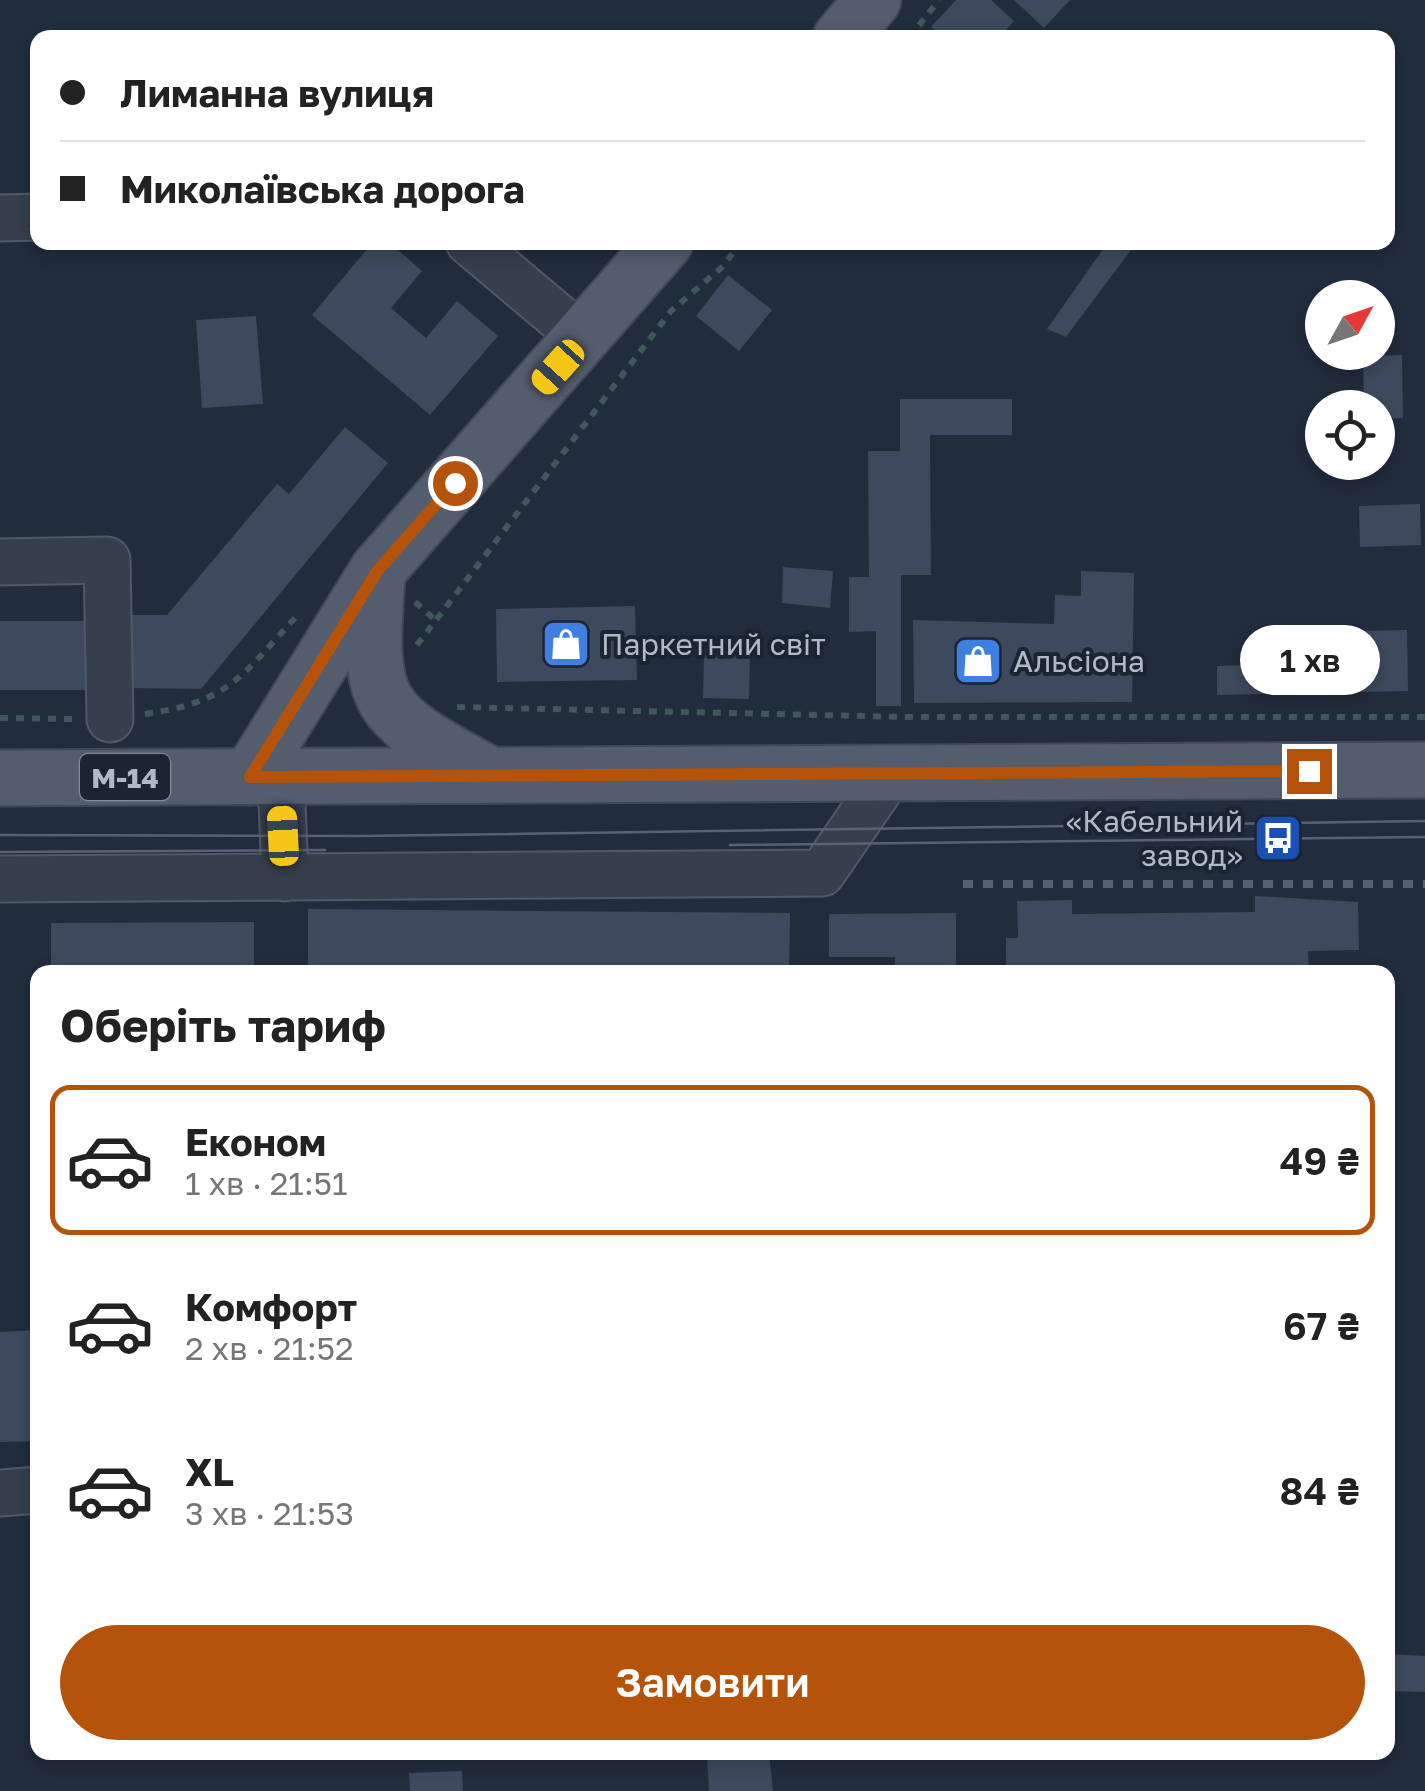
<!DOCTYPE html>
<html lang="uk">
<head>
<meta charset="utf-8">
<style>
  body { margin:0; font-family:"Golos Text",sans-serif; background:#f2f2f2; color:#222; height:100vh; display:flex; flex-direction:column; font-size:38px; white-space:nowrap }
  * { box-sizing:border-box; margin:0 }
  p { font-size:32px; color:#767676 }
  .icon { flex:none; width:55px; height:55px; fill:none; stroke:currentColor; stroke-width:2; stroke-linecap:round; stroke-linejoin:round }
  .map { position:relative; flex:1; overflow:hidden }
  .drawer { position:absolute; left:30px; top:965px; width:1365px; height:795px; display:flex; flex-direction:column; background:#fff; border-radius:20px; box-shadow:0 5px 15px #0003 }
  .drawer>* { flex:none }
  .banner { position:absolute; left:30px; top:30px; width:1365px; height:220px; border-radius:20px; box-shadow:0 5px 15px #0003; display:grid; align-content:center; height:220px; padding:0 30px; background:#fff }
  .needle { width:65px; rotate:50deg }
  .tools { position:absolute; left:1305px; top:280px; display:grid; gap:20px }
  .tools a { display:grid; place-items:center; width:90px; height:90px; border-radius:50%; background:#fff; box-shadow:0 5px 15px #0003; font-size:50px }
  .end { position:absolute; width:45px; height:45px; margin:-22px; border:12px solid #b45309; background:#fff; box-shadow:0 0 0 5px #fff }
  .from { border-radius:50% }
  .bubble { position:absolute; height:70px; border-radius:35px; background:#fff; box-shadow:0 5px 15px #0003; font-size:32px; font-weight:600; line-height:70px; text-align:center }
  .car { position:absolute; width:30px; height:60px; margin:-30px -15px; border-radius:12px; box-shadow:0 0 8px 2px #0007; background:linear-gradient(#f5c518 24%,#345 0 40%,#f5c518 0 76%,#345 0 86%,#f5c518 0) }
  .banner b { display:flex; align-items:center; gap:35px; height:95px; font-size:38px }
  .banner b+b { border-top:2px solid #e0e0e0 }
  .banner i { width:25px; height:25px; background:#222 }
  ul { padding:0; list-style:none }
  li { display:flex; align-items:center; gap:30px; height:150px; margin:0 20px 15px; padding:0 10px; border:5px solid transparent; border-radius:20px }
  li div { flex:1 }
  li b { display:block; font-size:38px }
  li em { font-style:normal; font-weight:600 }
  li.on { border-color:#b45309 }
  li>.icon { width:90px; height:90px; stroke-width:1.5 }
  h2 { padding:0 30px; font-size:45px; line-height:120px }
  .cta { display:flex; gap:20px; margin-top:auto; padding:20px 30px }
  .cta a { flex:1; height:115px; border-radius:60px; background:#b45309; color:#fff; font-size:40px; font-weight:600; line-height:115px; text-align:center }
  .map>svg:first-child { display:block }
</style>
</head>
<body>
<div class="map">
<svg width="1425" height="1791" viewBox="0 0 1425 1791">
  <rect width="100%" height="100%" fill="#212c3d"/>
  <path fill="#3d4a5d" d="M956,0H991L1014,21L999,38H943L931,27Z
    M1014,0H1070L1044,28Z
    M373,242H389L422,271L391,308L426,338L457,301L498,336L430,415L312,315Z
    M1108,242H1137L1066,337L1047,329Z
    M728,275L772,310L739,351L696,316Z
    M256,316L263,404L202,408L196,320Z
    M1402,355L1403,418L1378,419V408H1364L1363,356Z
    M900,399H1012V435H930L931,575H901V706H876V631L849,632V577H869L868,451H900Z
    M345,427L388,463L201,689L129,688L128,615H167L277,484L289,494Z
    M1420,504L1421,545L1360,547L1359,506Z
    M783,567L833,571L830,608L782,603Z
    M1081,571L1134,573L1132,702L914,703L913,620L1054,624L1055,595L1081,596Z
    M635,606L637,680L497,682L496,609Z
    M0,621H91L92,690H0Z
    M1407,630L1408,691L1217,695V666L1252,665V633Z
    M704,650L750,651L749,699L703,698Z
    M1255,896L1358,902L1359,950L1308,951L1309,972H1006V938H1018L1017,901L1072,900V914L1255,912Z
    M308,909L790,913L789,972H308Z
    M956,913V972H895V957H829V914Z
    M254,922V972H51V923Z
    M38,1330V1441L0,1442V1332Z
    M1388,1654L1425,1656V1692L1388,1691Z
    M707,1752H769L773,1791H709Z
    M462,1771L463,1791H410L409,1773Z"/>
  <g fill="none" stroke-linecap="round" stroke-linejoin="round">
    <g stroke="#515968" stroke-width="49">
      <path id="minor" d="M0,218L38,217
        M469,242L583,338
        M0,562L107,560L110,719
        M281,777L285,878
        M0,879L822,873L890,774
        M0,1493L38,1490"/>
    </g>
    <g stroke="#3f4856" stroke-width="59">
      <path id="major" d="M841,38L873,0
        M377,578C367,708 375,712 488,774
        M250,777L378,570L665,242
        M0,778L1425,770"/>
    </g>
    <path stroke="#41575b" stroke-width="6" stroke-dasharray="8 8" stroke-linecap="butt" d="M909,38L939,0
      M415,602L433,618
      M417,645L671,311L721,268L742,242
      M457,707L909,717H1425
      M145,714C230,702 241,676 296,617
      M0,718L72,719"/>
    <use href="#minor" stroke="#363f4d" stroke-width="45"/>
    <use href="#major" stroke="#535d6d" stroke-width="55"/>
    <path stroke="#576274" stroke-width="2.5" d="M0,835L359,836L1425,821
      M730,845L1425,837
      M0,852L325,850"/>
    <path stroke="#576274" stroke-width="8" stroke-dasharray="10 10" stroke-linecap="butt" d="M963,884H1425"/>
  </g>
  <g fill="none" stroke-linecap="round" stroke-linejoin="round">
    <path stroke="#b45309" stroke-width="12" d="M455,483L378,570L250,777L1309,771"/>
  </g>
  <defs>
    <g id="shop-square" transform="scale(2.5)"><rect x="-9" y="-9" width="18" height="18" rx="4" fill="#3f7fe0" stroke="#1b2432"/><path d="M-5-2.5h2.3a2.7 3.5 0 0 1 5.4 0H5L5.5 6h-11ZM-1.5-2.5h3a1.5 2.3 0 0 0-3 0Z" fill="#fff"/></g>
    <g id="bus-square" transform="scale(2.5)"><rect x="-9" y="-9" width="18" height="18" rx="4" fill="#1a4fb4" stroke="#1b2432"/><path d="M-5-6H5V4H4V6H2V4H-2V6H-4V4H-5ZM-3.5-4V0h7V-4ZM-3.5 1.2v1.5H-2V1.2ZM2 1.2v1.5H3.5V1.2Z" fill="#fff"/></g>
  </defs>
  <g fill-rule="evenodd">
    <use href="#shop-square" x="566" y="644"/>
    <use href="#shop-square" x="978" y="661"/>
    <use href="#bus-square" x="1278" y="838"/>
  </g>
  <g text-anchor="middle" dominant-baseline="central" stroke-width="8" stroke-linejoin="round" paint-order="stroke">
    <rect fill="#1b2432" stroke="#848c9c" stroke-width="2.5" x="80" y="754" width="90" height="46" rx="8"/>
    <g font-size="28" font-weight="bold" fill="#b1b9c9">
      <text x="125" y="777">М-14</text>
    </g>
    <g font-size="30" fill="#b1b9c9" stroke="#1b2432" text-anchor="start">
      <text x="601" y="644">Паркетний світ</text>
      <text x="1013" y="661">Альсіона</text>
      <text x="1243" y="821" text-anchor="end">«Кабельний<tspan x="1243" dy="34">завод»</tspan></text>
    </g>
  </g>
</svg>
<div class="tools">
<a><svg class="needle" viewBox="-14 -14 28 28"><path d="M0-13l5 13h-10z" fill="#e53935"/><path d="M0 13l5-13h-10z" fill="#767676"/></svg></a>
<a><svg class="icon" aria-label="locate" viewBox="0 0 24 24"><circle cx="12" cy="12" r="6"/><path d="M12 2v4M12 18v4M2 12h4M18 12h4"/></svg></a>
</div>
<i class="end from" style="left:455px;top:483px"></i>
<i class="end" style="left:1309px;top:771px"></i>
<div class="bubble" style="left:1240px;top:625px;width:140px">1 хв</div>
<i class="car" style="left:558px;top:367px;rotate:222deg"></i>
<i class="car" style="left:283px;top:836px;rotate:357deg"></i>
<div class="banner">
<b><i class="from"></i>Лиманна вулиця</b>
<b><i></i>Миколаївська дорога</b>
</div>
<section class="drawer">
<h2>Оберіть тариф</h2>
<ul>
<li class="on"><svg class="icon" aria-label="car" viewBox="0 0 24 24"><path d="M5 17H2v-5l4-1 3-4h7l3 4 3 1v5h-3M9 17h6M6 11h13"/><circle cx="7" cy="17" r="2"/><circle cx="17" cy="17" r="2"/></svg><div><b>Економ</b><p>1 хв · 21:51</p></div><em>49 ₴</em></li>
<li><svg class="icon" aria-label="car" viewBox="0 0 24 24"><path d="M5 17H2v-5l4-1 3-4h7l3 4 3 1v5h-3M9 17h6M6 11h13"/><circle cx="7" cy="17" r="2"/><circle cx="17" cy="17" r="2"/></svg><div><b>Комфорт</b><p>2 хв · 21:52</p></div><em>67 ₴</em></li>
<li><svg class="icon" aria-label="car" viewBox="0 0 24 24"><path d="M5 17H2v-5l4-1 3-4h7l3 4 3 1v5h-3M9 17h6M6 11h13"/><circle cx="7" cy="17" r="2"/><circle cx="17" cy="17" r="2"/></svg><div><b>XL</b><p>3 хв · 21:53</p></div><em>84 ₴</em></li>
</ul>
<div class="cta"><a>Замовити</a></div>
</section>
</div>
</body>
</html>
